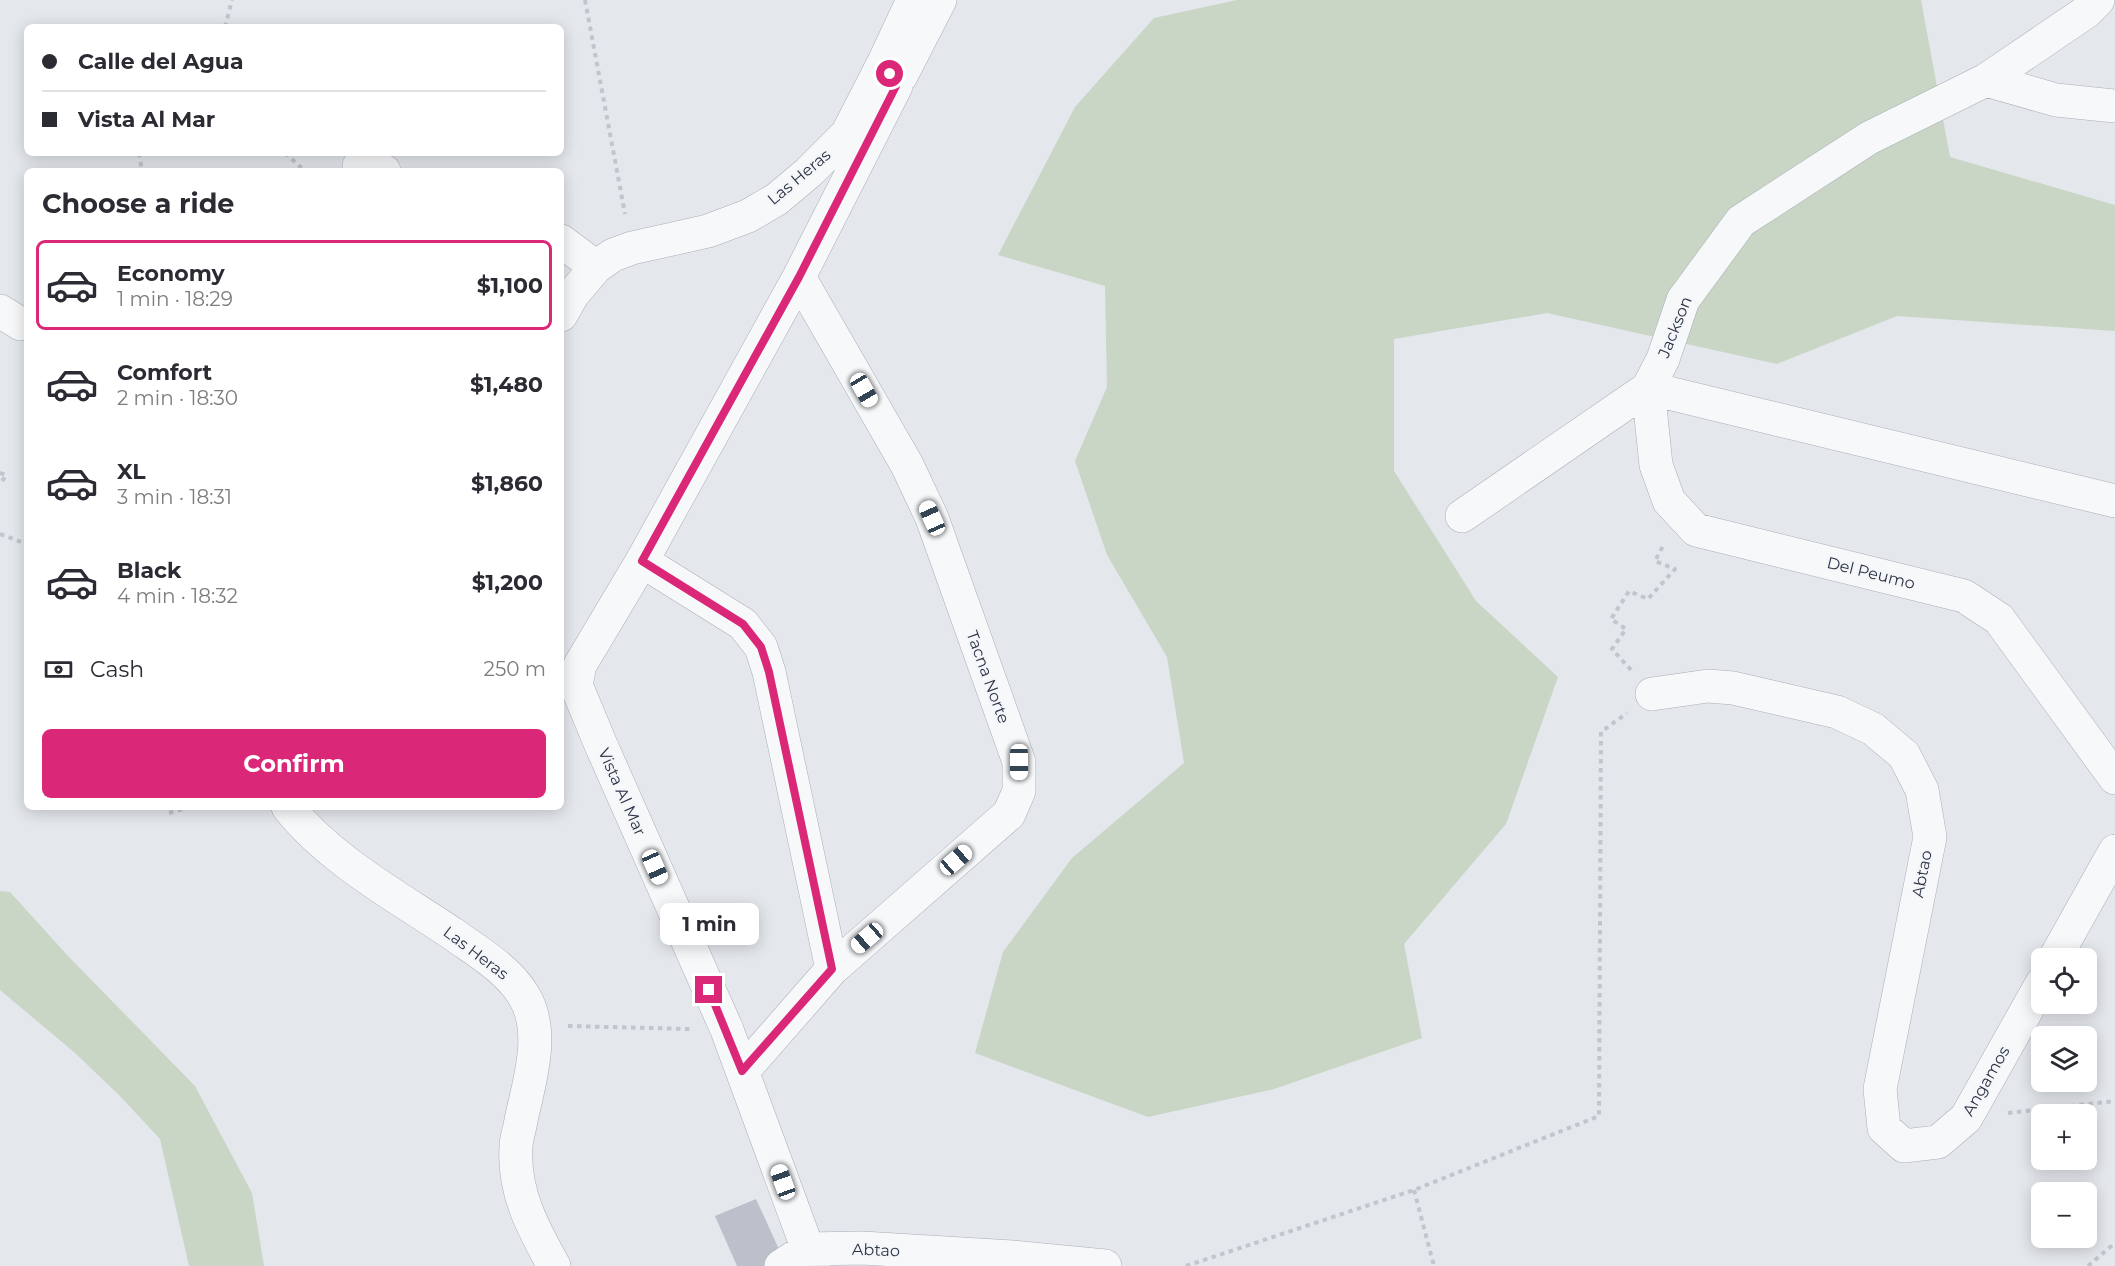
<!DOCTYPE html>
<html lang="en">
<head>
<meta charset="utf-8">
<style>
  body { margin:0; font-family:Montserrat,sans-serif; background:#f2f2f3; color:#2b2b33; height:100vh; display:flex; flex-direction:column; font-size:22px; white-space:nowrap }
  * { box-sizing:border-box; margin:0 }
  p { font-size:20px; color:#7c7c81 }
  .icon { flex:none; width:33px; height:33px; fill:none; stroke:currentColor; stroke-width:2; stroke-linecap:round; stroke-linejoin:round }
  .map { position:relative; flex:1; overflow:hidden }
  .drawer { position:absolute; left:24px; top:168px; width:540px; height:642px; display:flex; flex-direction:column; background:#fff; border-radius:9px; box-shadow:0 3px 15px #0003 }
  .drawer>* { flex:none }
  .banner { position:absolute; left:24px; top:24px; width:540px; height:132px; border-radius:9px; box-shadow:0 3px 15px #0003; display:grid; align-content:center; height:132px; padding:0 18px; background:#fff }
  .controls { position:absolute; left:2031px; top:948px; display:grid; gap:12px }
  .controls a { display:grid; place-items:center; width:66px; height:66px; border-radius:9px; background:#fff; box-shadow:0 3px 15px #0003; font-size:30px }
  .end { position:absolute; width:27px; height:27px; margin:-14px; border:8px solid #db2777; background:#fff; box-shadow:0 0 0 3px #fff }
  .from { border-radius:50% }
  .bubble { position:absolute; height:42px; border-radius:9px; background:#fff; box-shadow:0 3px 15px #0003; font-size:20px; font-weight:700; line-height:42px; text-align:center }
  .car { position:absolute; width:18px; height:36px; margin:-18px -9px; border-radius:8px; box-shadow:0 0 4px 2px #0007; background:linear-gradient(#fff 24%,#345 0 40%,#fff 0 76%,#345 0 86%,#fff 0) }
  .banner b { display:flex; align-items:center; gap:21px; height:57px; font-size:22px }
  .banner b+b { border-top:2px solid #e1e1e2 }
  .banner i { width:15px; height:15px; background:#2b2b33 }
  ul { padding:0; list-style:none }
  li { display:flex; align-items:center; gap:18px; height:90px; margin:0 12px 9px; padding:0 6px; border:3px solid transparent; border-radius:9px }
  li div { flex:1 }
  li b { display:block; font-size:22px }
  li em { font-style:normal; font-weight:700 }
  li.selected { border-color:#db2777 }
  li>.icon { width:54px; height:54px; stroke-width:1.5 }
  h2 { padding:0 18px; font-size:27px; line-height:72px }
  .pay { display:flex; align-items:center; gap:15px; height:66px; padding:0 18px; font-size:22px }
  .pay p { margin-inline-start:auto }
  .cta { display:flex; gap:12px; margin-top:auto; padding:12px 18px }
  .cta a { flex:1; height:69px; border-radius:9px; background:#db2777; color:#fff; font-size:24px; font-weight:700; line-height:69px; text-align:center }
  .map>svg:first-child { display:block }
</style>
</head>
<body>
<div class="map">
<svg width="2115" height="1266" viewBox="0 0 2115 1266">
  <rect width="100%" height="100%" fill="#e4e7ec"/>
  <path fill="#c9d6c5" d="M1237,0H1921L1950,157L2115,205V331L1897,316L1777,364L1547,313L1394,339V471L1476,601L1558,677L1506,824L1404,944L1422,1038L1274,1089L1148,1117L975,1053L1003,952L1072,858L1184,763L1167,657L1107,555L1075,461L1107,387L1105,286L998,255L1075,107L1154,18Z
    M0,891L10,892L68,956L195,1086L252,1193L264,1266H189L160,1139L119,1095L75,1053L0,990Z"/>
  <path fill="#bbc0ca" d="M756,1199L783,1258L764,1266H737L715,1216Z"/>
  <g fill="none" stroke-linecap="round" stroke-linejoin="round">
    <g stroke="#a9aeb7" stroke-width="34">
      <path id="minor" d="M901,76L940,0
        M1986,80L2056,100L2115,106
        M359,166L384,171
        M561,241L596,267
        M0,311L21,324
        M561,315L573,294L596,267L613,255L632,248L708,231L748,216L777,199L809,172L847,134L884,62L913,0
        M1648,388L1656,465L1669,501L1696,530L1964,596L1999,619L2115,778
        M1648,388L2115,501
        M1462,516L1648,388L1663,359L1683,300L1741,221L1869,138L1986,80L2086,12L2098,0
        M642,561L743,624L761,647L769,672L832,969
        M1652,694L1708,686L1733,688L1837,712L1873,729L1904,755L1922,790L1930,837L1880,1089L1884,1128L1904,1146L1938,1142L1966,1118L2042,983
        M288,807C330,860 398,897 453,934C478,952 508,969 524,996C546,1032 529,1083 521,1120C520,1129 516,1138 516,1147C513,1192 533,1228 554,1266
        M2055,958L2115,851
        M743,1071L832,969L1009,814L1019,791V762L932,518L907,465L799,277
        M781,1266L807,1249L862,1248L1012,1257L1105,1266
        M814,1266L727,1030L601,745L576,685L580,665L642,561L799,277L896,86L884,62"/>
    </g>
    <path stroke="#c2c5cb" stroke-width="4" stroke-dasharray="4.5 4.5" stroke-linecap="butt" d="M585,0L625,214
      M225,27L232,0
      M139,153L142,171
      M285,153L305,171
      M0,473L6,475L0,485
      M0,534L27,544
      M1631,670L1612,649L1626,629L1611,619L1629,591L1648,599L1675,569L1655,561L1664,544
      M169,813L190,807
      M568,1026L690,1029
      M2008,1113L2115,1101
      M1414,1190L1434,1266
      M1186,1266L1414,1190L1599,1116L1601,732L1627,713
      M2088,1266L2115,1243"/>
    <use href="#minor" stroke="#f7f8fa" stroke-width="33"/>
  </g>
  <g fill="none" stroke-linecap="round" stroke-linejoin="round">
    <path stroke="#db2777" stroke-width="8" d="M709,990L742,1071L832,969L769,672L761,647L743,624L642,561L799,277L896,86L890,74"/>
  </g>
  <g text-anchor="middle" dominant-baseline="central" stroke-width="4.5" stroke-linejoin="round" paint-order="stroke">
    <g font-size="16" fill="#2b3445" stroke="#f4f6f9">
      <text transform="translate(799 177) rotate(-40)">Las Heras</text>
      <text transform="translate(1675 327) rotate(-68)">Jackson</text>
      <text transform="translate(1871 573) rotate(14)">Del Peumo</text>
      <text transform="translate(988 677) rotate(70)">Tacna Norte</text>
      <text transform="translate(622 792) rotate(66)">Vista Al Mar</text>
      <text transform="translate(1922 874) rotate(-79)">Abtao</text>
      <text transform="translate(476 953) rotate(37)">Las Heras</text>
      <text transform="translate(1986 1081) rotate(-60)">Angamos</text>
      <text transform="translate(876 1250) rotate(2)">Abtao</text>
    </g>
  </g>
</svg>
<div class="controls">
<a><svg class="icon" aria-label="locate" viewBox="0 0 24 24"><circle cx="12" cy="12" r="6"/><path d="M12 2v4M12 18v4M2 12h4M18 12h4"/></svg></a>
<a><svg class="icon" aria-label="layers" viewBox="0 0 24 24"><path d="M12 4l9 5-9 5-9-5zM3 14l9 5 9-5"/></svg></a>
<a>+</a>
<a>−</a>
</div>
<i class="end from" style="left:890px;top:74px"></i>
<i class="end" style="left:709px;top:990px"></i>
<div class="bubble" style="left:660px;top:903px;width:99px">1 min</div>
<i class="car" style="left:864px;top:390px;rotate:150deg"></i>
<i class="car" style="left:932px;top:518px;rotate:336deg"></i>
<i class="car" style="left:1019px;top:762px;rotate:180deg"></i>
<i class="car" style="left:956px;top:860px;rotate:49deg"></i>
<i class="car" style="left:655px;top:867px;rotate:156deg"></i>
<i class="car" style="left:867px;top:938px;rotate:229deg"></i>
<i class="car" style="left:783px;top:1182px;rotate:340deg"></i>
<div class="banner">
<b><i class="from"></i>Calle del Agua</b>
<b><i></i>Vista Al Mar</b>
</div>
<section class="drawer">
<h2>Choose a ride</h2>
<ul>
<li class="selected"><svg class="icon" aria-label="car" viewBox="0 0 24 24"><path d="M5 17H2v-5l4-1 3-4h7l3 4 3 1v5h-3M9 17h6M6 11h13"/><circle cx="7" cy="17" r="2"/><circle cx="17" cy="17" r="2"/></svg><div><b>Economy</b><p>1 min · 18:29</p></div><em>$1,100</em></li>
<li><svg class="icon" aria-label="car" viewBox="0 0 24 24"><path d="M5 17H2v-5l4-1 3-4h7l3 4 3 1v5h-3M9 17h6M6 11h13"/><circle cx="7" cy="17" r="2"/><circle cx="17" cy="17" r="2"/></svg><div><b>Comfort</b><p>2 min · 18:30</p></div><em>$1,480</em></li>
<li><svg class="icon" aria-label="car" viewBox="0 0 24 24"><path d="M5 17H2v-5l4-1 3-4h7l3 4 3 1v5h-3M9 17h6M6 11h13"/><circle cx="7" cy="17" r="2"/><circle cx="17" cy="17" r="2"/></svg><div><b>XL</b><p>3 min · 18:31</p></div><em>$1,860</em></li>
<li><svg class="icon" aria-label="car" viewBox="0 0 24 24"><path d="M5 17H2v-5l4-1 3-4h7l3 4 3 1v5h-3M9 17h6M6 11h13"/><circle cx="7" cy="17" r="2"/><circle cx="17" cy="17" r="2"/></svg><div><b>Black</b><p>4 min · 18:32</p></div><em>$1,200</em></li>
</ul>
<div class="pay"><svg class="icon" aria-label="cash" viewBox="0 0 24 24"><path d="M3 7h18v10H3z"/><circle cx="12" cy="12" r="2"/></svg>Cash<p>250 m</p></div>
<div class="cta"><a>Confirm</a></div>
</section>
</div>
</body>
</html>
